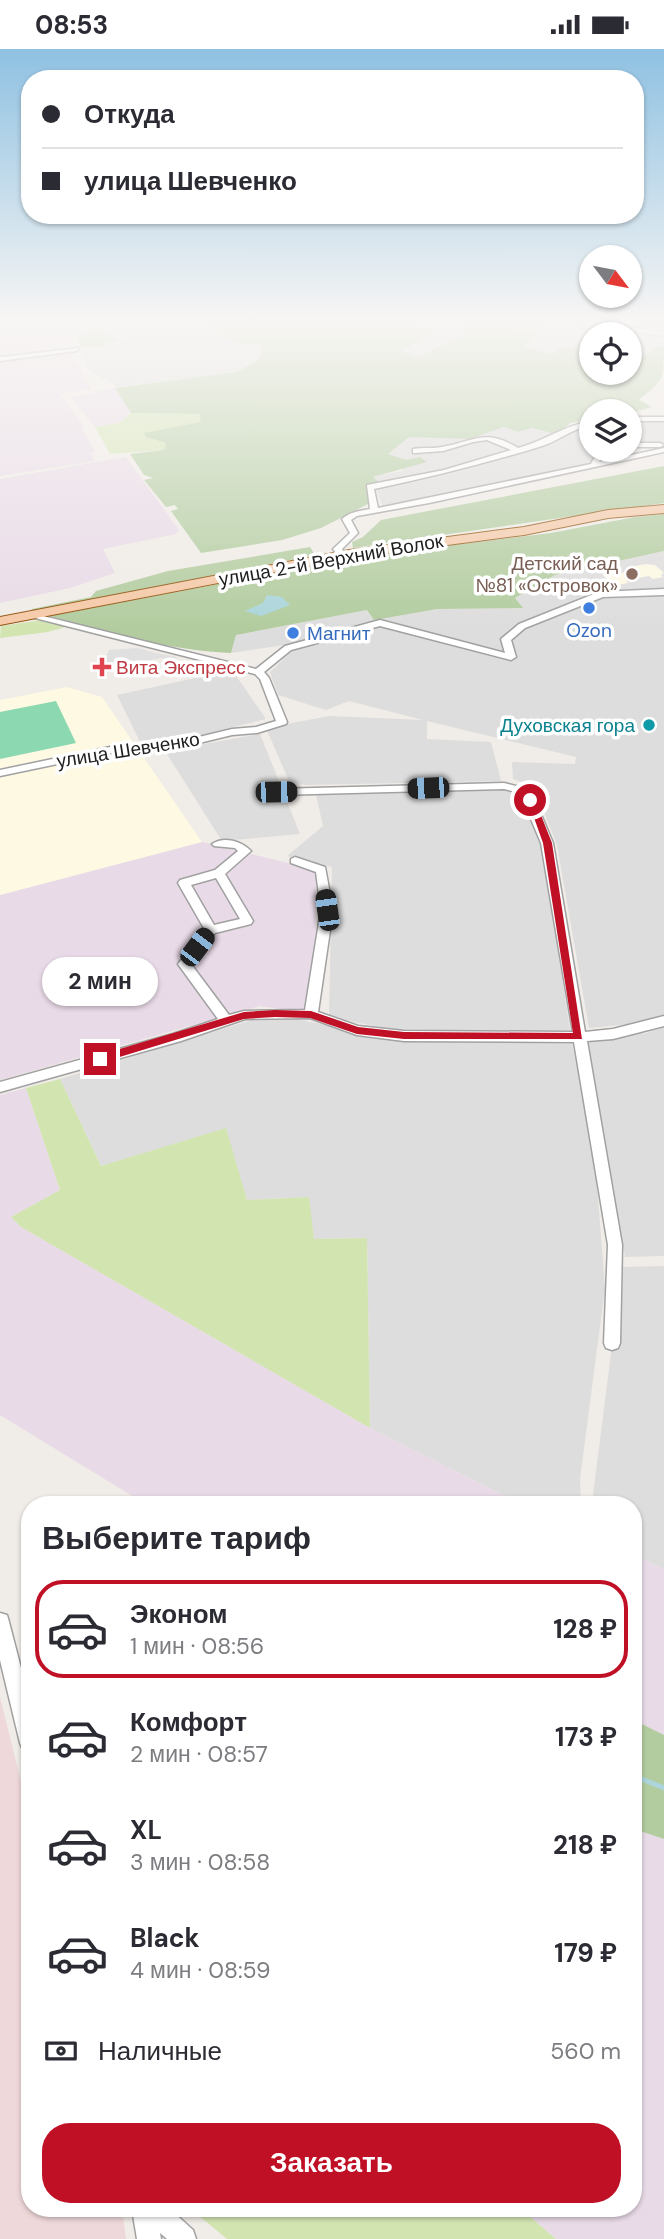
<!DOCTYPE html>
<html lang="ru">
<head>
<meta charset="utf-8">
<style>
  body { margin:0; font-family:"DM Sans",sans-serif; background:#f7f7f7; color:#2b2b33; height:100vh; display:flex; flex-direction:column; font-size:26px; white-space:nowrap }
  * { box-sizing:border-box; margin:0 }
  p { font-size:23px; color:#7c7c81 }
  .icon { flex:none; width:38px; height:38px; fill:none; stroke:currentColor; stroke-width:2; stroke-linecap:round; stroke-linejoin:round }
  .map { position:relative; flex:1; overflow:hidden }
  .sheet { position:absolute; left:21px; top:1447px; width:621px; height:721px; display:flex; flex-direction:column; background:#fff; border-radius:28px; box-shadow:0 2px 5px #0004 }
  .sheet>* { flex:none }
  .banner { position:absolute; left:21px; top:21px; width:623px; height:154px; border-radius:28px; box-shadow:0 2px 5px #0004; display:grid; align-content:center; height:154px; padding:0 21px; background:#fff }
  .needle { width:46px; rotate:122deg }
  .fabs { position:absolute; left:579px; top:196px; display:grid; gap:14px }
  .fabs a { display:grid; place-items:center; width:63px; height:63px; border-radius:50%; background:#fff; box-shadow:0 2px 5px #0004; font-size:35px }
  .end { position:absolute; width:32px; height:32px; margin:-16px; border:9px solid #c01026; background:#fff; box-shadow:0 0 0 4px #fff }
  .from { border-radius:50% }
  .bubble { position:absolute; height:49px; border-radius:24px; background:#fff; box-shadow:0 2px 5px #0004; font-size:23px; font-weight:700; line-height:49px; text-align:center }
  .car { position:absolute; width:21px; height:42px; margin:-21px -10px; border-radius:9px; box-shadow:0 0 5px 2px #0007; background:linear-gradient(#222 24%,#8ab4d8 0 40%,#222 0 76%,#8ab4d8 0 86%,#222 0) }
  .banner b { display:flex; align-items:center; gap:24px; height:66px; font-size:26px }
  .banner b+b { border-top:2px solid #e1e1e2 }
  .banner i { width:18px; height:18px; background:#2b2b33 }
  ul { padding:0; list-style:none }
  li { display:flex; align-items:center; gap:21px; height:98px; margin:0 14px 10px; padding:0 7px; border:4px solid transparent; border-radius:28px }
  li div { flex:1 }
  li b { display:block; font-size:26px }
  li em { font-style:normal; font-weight:700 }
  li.current { border-color:#c01026 }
  li>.icon { width:63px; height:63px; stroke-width:1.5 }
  h2 { padding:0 21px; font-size:32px; line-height:84px }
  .pay { display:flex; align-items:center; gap:18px; height:77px; padding:0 21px; font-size:26px }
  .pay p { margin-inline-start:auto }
  .button { display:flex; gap:14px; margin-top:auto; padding:14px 21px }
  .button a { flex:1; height:80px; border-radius:28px; background:#c01026; color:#fff; font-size:28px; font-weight:700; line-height:80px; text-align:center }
  .status { display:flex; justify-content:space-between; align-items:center; height:49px; padding:0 35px; background:#fff; direction:ltr }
  .status svg { height:19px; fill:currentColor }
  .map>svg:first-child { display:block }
</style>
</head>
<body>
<div class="status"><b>08:53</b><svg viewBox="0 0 49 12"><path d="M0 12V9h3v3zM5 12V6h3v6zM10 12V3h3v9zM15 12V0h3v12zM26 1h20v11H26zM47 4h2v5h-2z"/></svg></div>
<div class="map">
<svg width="664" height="2190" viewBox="0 0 664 2190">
  <rect width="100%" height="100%" fill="#f0ece7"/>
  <path fill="#dedddd" d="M174,274H204L221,288L244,296H263L261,306L255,313L236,323L118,338L89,321L79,301L101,297Z
    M400,274H490L481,278L460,277L463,286L419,308L400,302L437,282Z
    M547,274H573L664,286V298L657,297L643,307L630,305V285H592L591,298L552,305L521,298L536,287Z
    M630,372H664V395H630Z
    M591,376L592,401H603L595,406L588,417L383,458L375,438L440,426L550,395L576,379Z
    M504,378L518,383L532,379L555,385L526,397L513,398L440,423L381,435L372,428L402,422L406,411L387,405L409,388Z
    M664,502V966L641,974L589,979L557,796L534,738L513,730L512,713L575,715L576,708L427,672V690L491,693L501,732L305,736L289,732L266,679L329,667L423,671L349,652L326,661L278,646L270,623L292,602L284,596L231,604L236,586L367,561L374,570L437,560L522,559L515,549L555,526Z
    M232,621L266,670L180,691L141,695L117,646Z
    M260,685L300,785L222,792L165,702Z
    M513,740L526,747L542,794L570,981L399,982L329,968L332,818L287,807L323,777L316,746Z
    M255,970L301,971L400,991L572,995L594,1098L605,1239L580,1430L581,1456H523L370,1379L367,1189L314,1190L308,1148L247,1151L225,1080L101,1117L60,1030Z
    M664,978V1207L625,1208L587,991L646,984Z
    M664,1217V1520L634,1506V1456H594L593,1446L622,1218Z"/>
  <path fill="#efd8da" d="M0,1648L30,1769V2160H122L126,2190H0Z"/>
  <path fill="#e8dae7" d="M0,274H38L68,288L74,298L0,306Z
    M48,274H176L118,291L97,280L75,286Z
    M71,303L91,340L60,345L84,378L82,380L95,403L91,404L95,412L0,427V312Z
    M115,339L131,364L119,374L95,378L71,348Z
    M126,408L179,481L176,485L103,500L115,524L70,539L0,554V430Z
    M202,793L316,821L315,953L299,963L260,957L0,1031V846Z
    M26,1039L60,1141L11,1168L21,1178L370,1379L523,1456H147L0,1366V1046Z
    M634,1506L664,1520V1686L634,1671Z
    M634,1780L664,1790V2190H556L521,2160H634Z"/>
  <path fill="#fdf9e3" d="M646,515L655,516L664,524L661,526L663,528L653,530L649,527L626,531L628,534L618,536L610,533L602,525L615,520L619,524L638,521L635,517Z
    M67,638L102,648L202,793L0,846V651Z"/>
  <path fill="#d2e5b1" d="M131,364L198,365L202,373L146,388L166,394L165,401L110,405L95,378L119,374Z
    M42,571L69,577L48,583L0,589L1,577Z
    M60,1030L101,1117L226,1079L247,1151L309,1148L314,1190L367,1189L370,1379L21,1178L11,1168L60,1141L26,1039Z
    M191,2160H521L556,2190H227Z"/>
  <path fill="#b2cc9f" d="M204,274H400L438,282L401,302L419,308L463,286L459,277L547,274L536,287L522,298L552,305L560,299L591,298L592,324H630V305L643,307L657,297L664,298C664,331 664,330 639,351L652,358L630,364L592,362L591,370L571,374L555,385L532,379L518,383L504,378L469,390L409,388L388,405L406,411L420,408L427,413L373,428L381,435L366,437L372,453L321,479L282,491L201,504L171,462L178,460L175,456L166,458L144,431L153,429L144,426L130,405L164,401L166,394L146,388L144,384L201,373L199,365L131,364L115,339L236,323L255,313L261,306L263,296C232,296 228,290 204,274Z
    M97,280L118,291L101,297L82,299L75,286Z
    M664,417V454L353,499L352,493L363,488L381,471Z
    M664,465V502L555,526L515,549L523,559L437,560L374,571L367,561L236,586L231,604C166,601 113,584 50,567L370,506L551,484L635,468Z
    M310,498L315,506L30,563L32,560L91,548L96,542L168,522Z
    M634,1671L664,1686V1790L634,1780Z"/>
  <path fill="#8cd8b1" d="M56,652L76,694L0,710V663Z"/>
  <path fill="#e0e0e0" d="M138,599L156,604L177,608L173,611L161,609L129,615L103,613L109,601Z"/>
  <path fill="#abd5da" d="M267,546L282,548L290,556L261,567L245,562L263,554Z"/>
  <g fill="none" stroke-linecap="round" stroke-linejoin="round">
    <path stroke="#abd5da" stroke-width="5" d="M634,1727L664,1739"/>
    <path fill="#abd5da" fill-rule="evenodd" d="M609,274L664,275V281L649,282Z"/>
    <g stroke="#a1a1a1" stroke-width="3">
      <path id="minor" d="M577,274H592L664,283V287Z
        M79,299L77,302L0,312V308Z
        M630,368H664V372H630Z
        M592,372V376C570,380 561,391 542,397C487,414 431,428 374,440L378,459L591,415C596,404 602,400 614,401L601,408L599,413L664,399V403L429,454L357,467L351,471L358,484L342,500L346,506L345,508H339L333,500L350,484L342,470C350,463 359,462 370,460L367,436L444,421L511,401L487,391L473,393L443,402L416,404H413V400C423,398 432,400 442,398C475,392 485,379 518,399C544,392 565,376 592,372Z
        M630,394H660L664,396L660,398H630Z
        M664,540V546L603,548L525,579L511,591L516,608L511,611L380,577L291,601L264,623L269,629L287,673L286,675L257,684L232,686L199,694L110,704L0,727V721L110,698L199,688L232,680L256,678L276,672L260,630L255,625L31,568V564L256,620L285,597L380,571L505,604L501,590L519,575L599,543Z
        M504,734L528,740L535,751L553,794L585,983L613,980L664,967V977L613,990L587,992L622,1196L620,1294L618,1299L612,1301L606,1299L604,1294L608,1196L574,993L404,992L357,986L310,969L245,970L181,992L0,1043V1033L173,985L218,970L178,915L205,881L178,834L180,831L215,821L238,802L235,799L214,797L212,795C224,787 241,792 251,802L225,825L253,872L251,875L215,884L191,915L229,966L244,962L305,961L321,861L316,823L291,814V810L295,808L325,818L333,861L318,963L358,977L404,982L573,983L541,794L520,744L504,740L276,746L271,743L276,740ZM216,829L240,870L214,876L191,836Z
        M0,1564L7,1566L9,1573L30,1654V1704L23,1701L20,1694L0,1611Z
        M132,2160H170L193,2181L196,2190H167L160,2184L161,2190H137Z"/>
    </g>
    <g stroke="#90530c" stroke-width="2">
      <path id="primary" d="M664,456V464L608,469L524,486L349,509L0,576V568L349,501L524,478L608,461Z"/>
    </g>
    <use href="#minor" fill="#fff" fill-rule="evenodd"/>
    <use href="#primary" fill="#f5c9a7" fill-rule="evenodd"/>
  </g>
  <linearGradient id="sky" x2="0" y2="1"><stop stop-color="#8fc1e2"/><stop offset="0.47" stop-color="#f8f6f4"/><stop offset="1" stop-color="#f8f6f4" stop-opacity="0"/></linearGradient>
  <rect width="664" height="580" fill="url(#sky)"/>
  <path fill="#c01026" d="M527,749L535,751L552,794L582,990H404L357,985L310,969L275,968L244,970L100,1014L96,1013V1007L244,963L275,961L311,962L358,978L404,983L573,984L543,794Z"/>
  <circle fill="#8d6e63" stroke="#fff" stroke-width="2.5" cx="632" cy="525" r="7"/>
  <g fill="#3f7fe0" stroke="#fff" stroke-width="2.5">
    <circle cx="589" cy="559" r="7"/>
    <circle cx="293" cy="584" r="7"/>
  </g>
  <path fill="#e0444e" stroke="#fff" stroke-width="2.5" d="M98.5 607.5h7v7h7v7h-7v7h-7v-7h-7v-7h7z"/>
  <circle fill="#0f9aa8" stroke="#fff" stroke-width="2.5" cx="649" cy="676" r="7"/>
  <g text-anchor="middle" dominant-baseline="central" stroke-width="7" stroke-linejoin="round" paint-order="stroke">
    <g font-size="19" fill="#202020" stroke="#fff">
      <text transform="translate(331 511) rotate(-10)">улица 2-й Верхний Волок</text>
      <text transform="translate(128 701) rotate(-9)">улица Шевченко</text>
    </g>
    <g font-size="19" fill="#785e54" stroke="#fff" text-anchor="end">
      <text x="618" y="514">Детский сад<tspan x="618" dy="22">№81 «Островок»</tspan></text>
    </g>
    <g font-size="19" fill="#366cbe" stroke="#fff">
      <text x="589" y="581">Ozon</text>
      <text x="307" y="584" text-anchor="start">Магнит</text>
    </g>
    <g font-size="19" fill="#be3a42" stroke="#fff" text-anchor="start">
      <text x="116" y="618">Вита Экспресс</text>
    </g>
    <g font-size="19" fill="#0d838f" stroke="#fff" text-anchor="end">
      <text x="635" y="676">Духовская гора</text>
    </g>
  </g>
</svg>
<div class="fabs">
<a><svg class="needle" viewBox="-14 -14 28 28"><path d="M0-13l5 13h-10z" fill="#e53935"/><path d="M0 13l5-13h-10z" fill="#7c7c81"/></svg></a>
<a><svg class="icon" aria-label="locate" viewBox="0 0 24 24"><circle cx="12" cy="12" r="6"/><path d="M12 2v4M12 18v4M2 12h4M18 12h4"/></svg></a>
<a><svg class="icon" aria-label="layers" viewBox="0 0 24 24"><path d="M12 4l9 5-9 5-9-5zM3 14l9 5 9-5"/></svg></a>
</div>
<i class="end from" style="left:530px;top:751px"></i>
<i class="end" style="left:100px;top:1010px"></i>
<div class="bubble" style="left:42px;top:908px;width:116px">2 мин</div>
<i class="car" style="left:428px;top:739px;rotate:268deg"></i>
<i class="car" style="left:276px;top:743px;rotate:89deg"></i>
<i class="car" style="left:327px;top:861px;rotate:352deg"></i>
<i class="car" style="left:197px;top:898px;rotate:37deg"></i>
<div class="banner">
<b><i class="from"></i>Откуда</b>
<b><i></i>улица Шевченко</b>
</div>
<section class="sheet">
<h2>Выберите тариф</h2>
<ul>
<li class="current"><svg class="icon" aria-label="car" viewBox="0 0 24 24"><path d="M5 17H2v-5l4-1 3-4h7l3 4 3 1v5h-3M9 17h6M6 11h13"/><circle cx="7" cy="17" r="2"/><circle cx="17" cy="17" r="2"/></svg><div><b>Эконом</b><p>1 мин · 08:56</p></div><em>128 ₽</em></li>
<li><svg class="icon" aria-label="car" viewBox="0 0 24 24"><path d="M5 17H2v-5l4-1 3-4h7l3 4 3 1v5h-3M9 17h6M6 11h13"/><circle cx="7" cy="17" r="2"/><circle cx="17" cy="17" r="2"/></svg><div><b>Комфорт</b><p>2 мин · 08:57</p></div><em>173 ₽</em></li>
<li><svg class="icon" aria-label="car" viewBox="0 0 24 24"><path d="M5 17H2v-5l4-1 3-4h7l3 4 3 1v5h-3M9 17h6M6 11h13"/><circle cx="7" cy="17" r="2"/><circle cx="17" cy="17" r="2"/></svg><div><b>XL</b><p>3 мин · 08:58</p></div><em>218 ₽</em></li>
<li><svg class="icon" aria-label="car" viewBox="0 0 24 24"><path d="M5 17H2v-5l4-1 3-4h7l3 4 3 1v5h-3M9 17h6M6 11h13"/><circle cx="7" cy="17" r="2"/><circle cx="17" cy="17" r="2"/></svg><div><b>Black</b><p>4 мин · 08:59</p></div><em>179 ₽</em></li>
</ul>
<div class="pay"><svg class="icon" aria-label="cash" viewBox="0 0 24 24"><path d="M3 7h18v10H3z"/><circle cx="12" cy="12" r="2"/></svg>Наличные<p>560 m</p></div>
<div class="button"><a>Заказать</a></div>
</section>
</div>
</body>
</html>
